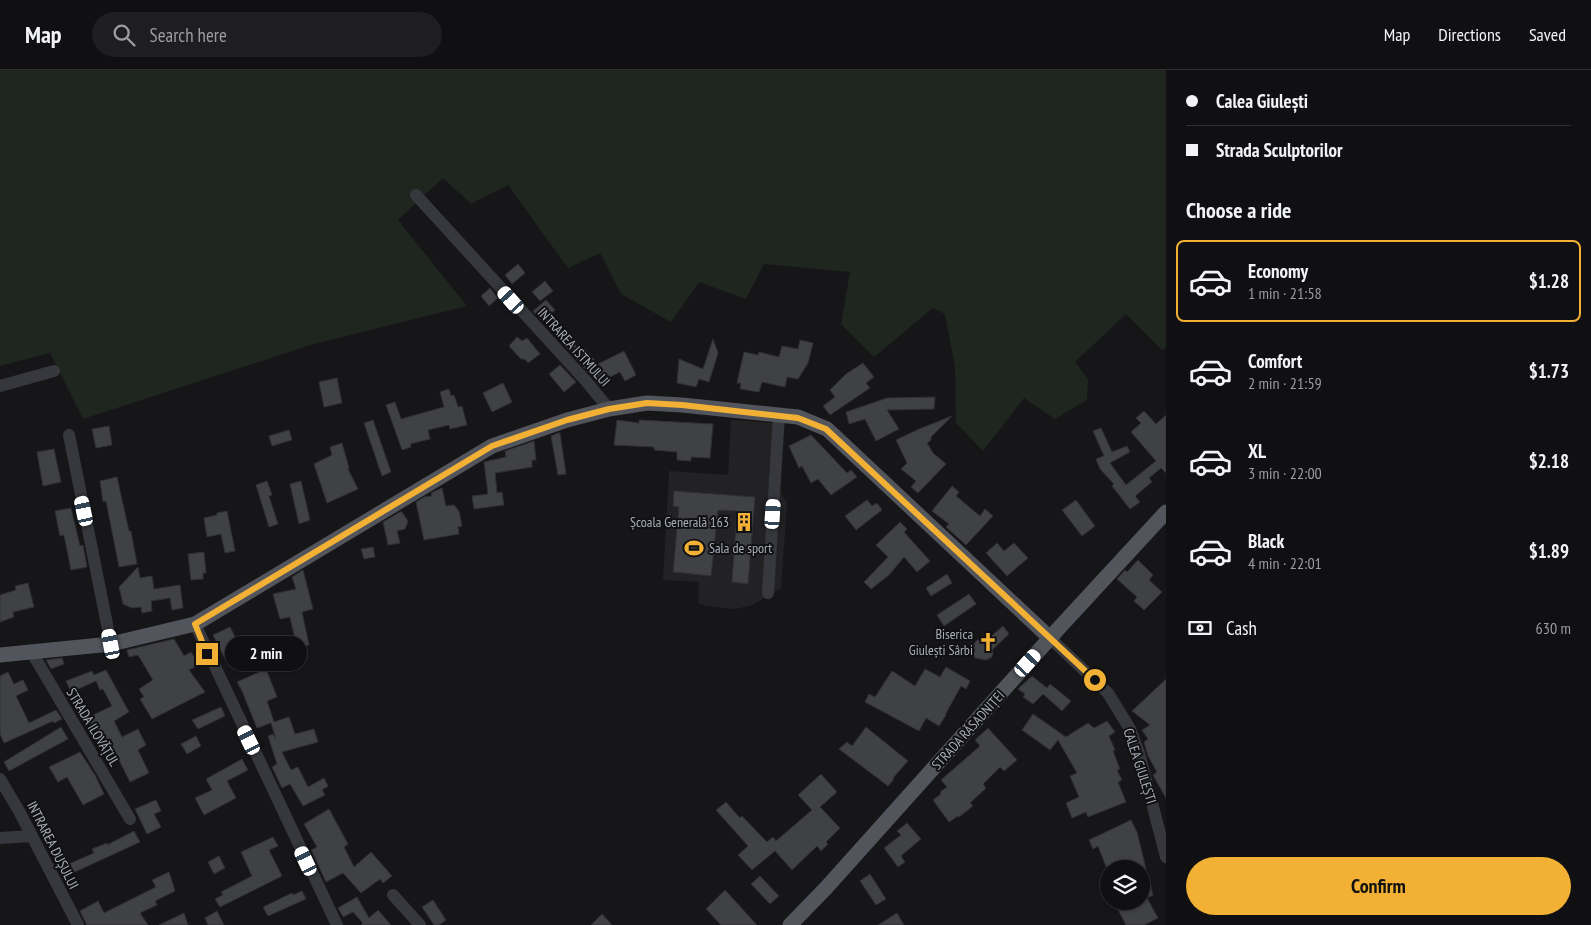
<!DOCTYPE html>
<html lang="en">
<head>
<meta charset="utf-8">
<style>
  body { margin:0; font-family:"PT Sans Narrow",sans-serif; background:#1e1e20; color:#f1f3f6; height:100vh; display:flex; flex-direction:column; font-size:19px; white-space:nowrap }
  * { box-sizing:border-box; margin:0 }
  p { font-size:16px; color:#9c9d9f }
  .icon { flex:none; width:28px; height:28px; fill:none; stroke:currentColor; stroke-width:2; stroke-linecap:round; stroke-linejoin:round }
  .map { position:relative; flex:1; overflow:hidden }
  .sheet { display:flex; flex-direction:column; background:#101012; width:425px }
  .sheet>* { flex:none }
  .hud { display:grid; align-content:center; height:110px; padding:0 20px; background:#101012 }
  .fabs { position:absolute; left:1100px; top:790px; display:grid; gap:10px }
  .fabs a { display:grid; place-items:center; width:50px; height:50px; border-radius:50%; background:#101012; box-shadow:0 1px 4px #0004,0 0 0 1px #303032; font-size:25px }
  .end { position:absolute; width:22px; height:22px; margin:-11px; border:6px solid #f2b134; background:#111; box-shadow:0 0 0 2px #111 }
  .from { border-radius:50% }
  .bubble { position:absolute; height:35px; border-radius:18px; background:#101012; box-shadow:0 1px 4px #0004,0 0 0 1px #303032; font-size:16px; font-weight:700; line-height:35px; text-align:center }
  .car { position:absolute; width:15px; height:30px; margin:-15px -8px; border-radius:6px; box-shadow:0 0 4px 1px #0007; background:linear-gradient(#fff 24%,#345 0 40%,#fff 0 76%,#345 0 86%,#fff 0) }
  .hud b { display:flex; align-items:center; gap:18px; height:48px; font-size:19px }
  .hud b+b { border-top:1px solid #303032 }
  .hud i { width:12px; height:12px; background:#f1f3f6 }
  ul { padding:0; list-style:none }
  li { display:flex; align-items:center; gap:15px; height:82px; margin:0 10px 8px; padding:0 10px; border:2px solid transparent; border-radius:8px }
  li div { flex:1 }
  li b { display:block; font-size:19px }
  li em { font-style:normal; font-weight:700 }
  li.current { border-color:#f2b134 }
  li>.icon { width:45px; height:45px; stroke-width:1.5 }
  h2 { padding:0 20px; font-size:22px; line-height:60px }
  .pay { display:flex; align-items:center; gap:12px; height:55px; padding:0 20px; font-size:19px }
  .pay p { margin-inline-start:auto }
  .button { display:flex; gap:10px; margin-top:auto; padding:10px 20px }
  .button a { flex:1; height:58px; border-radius:30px; background:#f2b134; color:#111; font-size:20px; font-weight:700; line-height:58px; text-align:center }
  header { display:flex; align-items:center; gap:30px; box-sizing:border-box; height:70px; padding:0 25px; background:#101012; border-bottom:1px solid #303032 }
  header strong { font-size:24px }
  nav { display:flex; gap:28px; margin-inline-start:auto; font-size:18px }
  .search { width:350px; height:45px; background:#1e1e20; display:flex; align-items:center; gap:12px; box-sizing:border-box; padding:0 18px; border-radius:28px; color:#9c9d9f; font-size:19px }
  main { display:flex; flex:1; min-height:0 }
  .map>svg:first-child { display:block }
</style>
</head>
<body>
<header>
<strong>Map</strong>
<div class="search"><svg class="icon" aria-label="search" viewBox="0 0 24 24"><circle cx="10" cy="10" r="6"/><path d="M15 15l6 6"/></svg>Search here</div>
<nav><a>Map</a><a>Directions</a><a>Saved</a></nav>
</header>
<main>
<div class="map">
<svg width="1166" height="855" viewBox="0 0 1166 855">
  <rect width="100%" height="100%" fill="#161618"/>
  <path fill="#222225" d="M731,350L773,353L769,405L787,432L781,518L753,535L735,539L706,536L698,533L699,512L663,510L669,401L728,405Z"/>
  <path fill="#1e261f" d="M0,0H1166V277L1162,280L1126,244L1075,292L1088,309L1087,330L1055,349L1024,328L983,381L956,353L955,297L945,244L933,238L874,287L841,254L850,202L764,194L746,229L699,212L671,252L621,224L600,183L568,198L508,115L471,134L443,108L398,150L467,236L314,274L83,349L50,283L0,296Z"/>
  <path fill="#404145" stroke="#303034" d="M518,194L525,203L512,214L505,205Z
    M545,211L553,221L540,231L532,222Z
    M490,218L498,228L489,236L481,226Z
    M546,230L555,240L542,251L533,241Z
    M563,262L581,281L584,278L598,294L624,281L636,305L625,311L620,302L610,307L600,316L557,267Z
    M517,267L522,271L527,268L540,284L528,293L525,289H521L509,276Z
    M713,269L718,283L709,312L699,309L696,317L677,313L679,289L703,299Z
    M800,270L813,273L808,293L798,309L787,307L785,317L762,312L759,322L740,319L741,313H737L744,282L758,285L759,282L779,287L782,276L798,279Z
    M863,293L874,307L866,313L870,318L830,345L823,336L835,327L830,320L846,304Z
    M560,295L576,312L564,322L549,304Z
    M337,308L342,333L324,337L319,312Z
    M503,313L512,332L492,342L483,323Z
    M449,319L451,326L454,325L458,337L462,336L467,355L450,359L449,355L428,360L430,369L410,374L411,377L402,380L386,335L395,332L401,349L444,337L440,322Z
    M935,327L934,339L887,340L899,359L876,371L865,349L849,354L846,342L887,328Z
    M1144,341L1156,354L1166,345V403L1161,398L1149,408L1152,412L1135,426L1140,432L1130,439L1112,416L1114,414L1100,399L1096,389L1104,386L1093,361L1101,358L1112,382L1127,376L1130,382L1110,393L1126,415L1156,391L1131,362L1141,353L1136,348Z
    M952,346L931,367V370L927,373L933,383L946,394L918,423L911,417L916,411L901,399L907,393L896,370L919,359Z
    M373,350L391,402L382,406L364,353Z
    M617,350L639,353V350L713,354L710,388L691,387V391L677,390V382L654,380V377L614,375Z
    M109,356L112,375L96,378L92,359Z
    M289,360L292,370L272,376L269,366Z
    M558,363H560L566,404L558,405L551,366Z
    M811,365L847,403L851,400L857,407L831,425L818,409L811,413L802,396L799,398L789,376Z
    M534,371L536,390H532V397L495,403L497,423L502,422L504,435L474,439L472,426L488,424L484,392L506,387L505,381Z
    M342,373L349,398L348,399L358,419L327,433L314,394L332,385L330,377Z
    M54,379L61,412L43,416L37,382Z
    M117,407L129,461H131L137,494L119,497L106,431L103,432L100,411Z
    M267,411L272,425L269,426L278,454L269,457L256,415Z
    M301,411L310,450L299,454L290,414Z
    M952,416L959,422L956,426L980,446L985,439L993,446L966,475L946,457L949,454L932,441Z
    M442,418L446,436L454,435L459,441L462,456L458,457L459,464L424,470L416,432L424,427L432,426L431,423Z
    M674,421L755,427L748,514L732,512L737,441L718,440L711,506L673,502L679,437L673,436Z
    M867,430L872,436L877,433L882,440L856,460L845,446Z
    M1076,430L1095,456L1082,466L1062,440Z
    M71,438L80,476L83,475L87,497L71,500L64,465L60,466L55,441Z
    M227,441L235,481L225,483L221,464L207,467L204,448L217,445V443Z
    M400,442H402L408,451L405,459L397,461L400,473L388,475L383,452Z
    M900,452L907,459L904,462L930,491L917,502L904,487L889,505L871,519L864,512L888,487L876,475Z
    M997,473L1004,481L1014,473L1028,488L1007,506L986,483Z
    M373,477L375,487L364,489L361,479Z
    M204,482L206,503H203V509L191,510L188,484Z
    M1138,490L1153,505L1149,510L1162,522L1144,540L1134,531L1137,527L1117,509L1125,500L1127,502Z
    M138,497L140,508L152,506L154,519L180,515L183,538L172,540L170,528L151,531L152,541L142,543L141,537L132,538L123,534L119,517Z
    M303,500L313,539L302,542L309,575L297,578L290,547L280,549L273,524L296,519L292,507Z
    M947,504L952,513L931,526L926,518Z
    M28,513L34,537L13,542L14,547L0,552V525L16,520L15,516Z
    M969,524L976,534L944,556L937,545Z
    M1003,556L1009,564L992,580L993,583L992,587L986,590L975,588L973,584L975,581L974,574L977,570L986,571Z
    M230,557L242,580L225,589L213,565Z
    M174,569L184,586L191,582L199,595L189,600L205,622L152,649L140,629L144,627L139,619L153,610L138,585L129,587L127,580Z
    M62,588L64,594L51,599L46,590Z
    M946,597L970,611L966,619L961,616L945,645H946L939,656L926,648L919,661L865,632L869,624L875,627L892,601L915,616L925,599L940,607Z
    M266,599L277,627L267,631L274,652L289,647L295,664L314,659L318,672L282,682L291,700L298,697L308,717L324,708L328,716L322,720L325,725L303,736L290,714L282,718L272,697L277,694L268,666L273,664L276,669L271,653L257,658L242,621L237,612Z
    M106,600L129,642L114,651L122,667L138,659L146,675L138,680L149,703L130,712L119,690L113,693L95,659L93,660L87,648L112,636L103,619L100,620L96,611L71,622L66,611L92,601L94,605Z
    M8,602L14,614L23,610L28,620L16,626L29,653L56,640L62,649L54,653L53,651L4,673L0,664V606Z
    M1032,606L1047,618L1050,614L1071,631L1062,641L1043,624L1033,634L1023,627L1025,624L1018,619Z
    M1166,609V728L1154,707L1153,705L1157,702L1148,686L1144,672L1148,669L1142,660L1150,655L1132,641Z
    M221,637L225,646L198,659L192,650Z
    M1033,644L1066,667L1088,653L1094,658L1107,651L1115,662L1109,666L1115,680L1113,681L1120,699L1117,700L1122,710L1118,712L1126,732L1088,747L1086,742L1072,748L1066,733L1079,727L1070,706L1077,703L1058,670L1050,680L1022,660Z
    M61,657L68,669L9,701L4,692Z
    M866,657L908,691L893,708L894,709L888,716L839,679L847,672L852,676Z
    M988,658L1017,690L1004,701L1000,697L983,714L986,718L970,733L973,736L959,747L958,746L949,752L933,730L941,724L940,722L947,717L941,710L980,676L975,670Z
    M196,666L201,676L187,684L181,674Z
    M80,682L95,705L104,724L83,735L67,707L58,712L49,697Z
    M242,689L248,700L227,711L236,728L204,745L195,728L212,720L206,709Z
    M821,704L837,722L820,737L840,758L826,772L828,774L821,781L817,776L792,800L775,781L752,800L738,785L748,776L716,740L726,732L740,748L742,746L767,772L773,767L776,771L812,740L798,725Z
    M156,730L161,741L154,744L161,757L147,764L135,739Z
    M329,739L348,774L344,777L354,797L371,782L392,806L383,813L380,809L361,823L343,803L326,812L311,780L317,777L304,754Z
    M1131,750L1137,762L1146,799H1107L1098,776L1093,779L1089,770Z
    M907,753L921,769L901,786L905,792L898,797L884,778L901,765L897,761Z
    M134,761L140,772L66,806L62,797L94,783L92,779L107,773V775Z
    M273,767L278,776L269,780L282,806L220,837L215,829L223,825L221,822L252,806L241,782Z
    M219,786L225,798L214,804L208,792Z
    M169,802L175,821L155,831L157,835L140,843L148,855H87L80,841L98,831L104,843L156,817L152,810Z
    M870,804L886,829L876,835L860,811Z
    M760,806L779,826L770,834L751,814Z
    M1149,809L1153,825L1147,828L1158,848L1144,855H1126L1115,834L1120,831H1141V813Z
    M725,820L757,855H721L706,839Z
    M302,821L306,829L268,846L263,837L292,823L293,825Z
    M357,827L369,848L378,840L391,855H361L363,853L353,842L343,847L338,838Z
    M433,830L446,850L439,855H434L422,837Z
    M217,841L224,855H208L205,848Z
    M184,843L188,855H159Z
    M897,843L904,855H878Z
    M602,844L612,855H591Z"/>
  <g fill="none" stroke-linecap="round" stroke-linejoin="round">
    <path stroke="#37383d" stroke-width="12" d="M416,125L586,311L609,339
      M0,316L54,301
      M69,365L111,574
      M768,523L779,345
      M195,554L337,855
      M1050,568L1108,623L1130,659L1139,683L1166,787
      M31,581L130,749
      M0,709L19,741L78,855
      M0,768L32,766
      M393,825L420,855"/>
    <path stroke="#53555c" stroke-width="15" d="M0,585L111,574L195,554L492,376L567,350L609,339L647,333L682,335L798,347L827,359L1050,568
      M790,855L826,818L1059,558L1166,442"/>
  </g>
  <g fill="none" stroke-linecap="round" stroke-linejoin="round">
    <path stroke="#f2b134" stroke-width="6" d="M207,584L195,554L492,376L567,350L609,339L647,333L682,335L798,348L826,359L1095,610"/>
  </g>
  <defs>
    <g id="building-bare" transform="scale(1.5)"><path d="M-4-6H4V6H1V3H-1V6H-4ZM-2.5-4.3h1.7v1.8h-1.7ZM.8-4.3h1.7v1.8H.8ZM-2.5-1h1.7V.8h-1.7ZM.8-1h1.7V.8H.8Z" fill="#f2b134" stroke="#111113" stroke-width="2.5" paint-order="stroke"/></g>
    <g id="stadium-bare" transform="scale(1.5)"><path d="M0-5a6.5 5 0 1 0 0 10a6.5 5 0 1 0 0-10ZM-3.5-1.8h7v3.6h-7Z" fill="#f2b134" stroke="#111113" stroke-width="2.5" paint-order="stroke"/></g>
    <g id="church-bare" transform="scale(1.5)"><path d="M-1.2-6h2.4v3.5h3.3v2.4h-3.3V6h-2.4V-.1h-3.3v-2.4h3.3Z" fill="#f2b134" stroke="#111113" stroke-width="2.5" paint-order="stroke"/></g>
  </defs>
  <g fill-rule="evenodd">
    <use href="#building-bare" x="744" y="452"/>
    <use href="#stadium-bare" x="694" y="478"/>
    <use href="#church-bare" x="988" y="572"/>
  </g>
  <g text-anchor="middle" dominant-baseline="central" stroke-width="4" stroke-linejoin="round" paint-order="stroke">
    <g font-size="14" fill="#a8adb8" stroke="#111113">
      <text transform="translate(574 277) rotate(48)">INTRAREA ISTMULUI</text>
      <text transform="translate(93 657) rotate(59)">STRADA ILOVĂȚUL</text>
      <text transform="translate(968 660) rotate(-48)">STRADA RĂSADNIȚEI</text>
      <text transform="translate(1140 696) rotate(72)">CALEA GIULEȘTI</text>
      <text transform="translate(53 775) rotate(63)">INTRAREA DUȘULUI</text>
    </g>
    <g font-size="14" fill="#a8adb8" stroke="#111113" text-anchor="end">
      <text x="729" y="452">Școala Generală 163</text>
      <text x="709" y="478" text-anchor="start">Sala de sport</text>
      <text x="973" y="564">Biserica<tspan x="973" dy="16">Giulești Sârbi</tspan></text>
    </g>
  </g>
</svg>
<div class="fabs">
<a><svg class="icon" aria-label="layers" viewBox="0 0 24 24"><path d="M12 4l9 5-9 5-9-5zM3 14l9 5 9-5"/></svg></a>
</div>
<i class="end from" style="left:1095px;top:610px"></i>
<i class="end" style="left:207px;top:584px"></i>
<div class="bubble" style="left:225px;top:566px;width:82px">2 min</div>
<i class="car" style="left:511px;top:230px;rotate:318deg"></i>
<i class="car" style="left:84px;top:441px;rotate:348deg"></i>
<i class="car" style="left:773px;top:444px;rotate:4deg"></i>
<i class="car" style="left:111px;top:574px;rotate:349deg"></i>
<i class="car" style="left:1028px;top:593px;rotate:42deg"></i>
<i class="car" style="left:249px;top:670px;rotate:334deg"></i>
<i class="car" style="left:306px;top:791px;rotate:335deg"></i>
</div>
<section class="sheet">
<div class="hud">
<b><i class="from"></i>Calea Giulești</b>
<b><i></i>Strada Sculptorilor</b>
</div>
<h2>Choose a ride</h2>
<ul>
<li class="current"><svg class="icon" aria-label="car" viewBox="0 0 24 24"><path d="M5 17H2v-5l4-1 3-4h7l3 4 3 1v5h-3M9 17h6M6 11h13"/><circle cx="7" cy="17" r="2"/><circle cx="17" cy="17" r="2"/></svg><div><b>Economy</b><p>1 min · 21:58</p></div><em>$1.28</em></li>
<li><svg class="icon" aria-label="car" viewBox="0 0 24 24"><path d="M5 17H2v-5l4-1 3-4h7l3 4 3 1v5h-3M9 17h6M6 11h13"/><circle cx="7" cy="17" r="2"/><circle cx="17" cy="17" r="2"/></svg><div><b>Comfort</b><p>2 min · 21:59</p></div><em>$1.73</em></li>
<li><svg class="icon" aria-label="car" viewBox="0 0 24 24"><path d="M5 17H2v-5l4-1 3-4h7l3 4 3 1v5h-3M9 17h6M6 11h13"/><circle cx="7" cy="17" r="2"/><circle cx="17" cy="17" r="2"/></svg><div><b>XL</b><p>3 min · 22:00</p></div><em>$2.18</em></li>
<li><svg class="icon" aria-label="car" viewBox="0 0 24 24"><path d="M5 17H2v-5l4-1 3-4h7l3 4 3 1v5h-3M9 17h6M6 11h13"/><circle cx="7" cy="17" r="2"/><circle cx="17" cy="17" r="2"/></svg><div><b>Black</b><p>4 min · 22:01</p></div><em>$1.89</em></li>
</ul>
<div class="pay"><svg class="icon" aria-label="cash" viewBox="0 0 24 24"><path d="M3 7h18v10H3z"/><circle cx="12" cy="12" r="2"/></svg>Cash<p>630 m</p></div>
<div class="button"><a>Confirm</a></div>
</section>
</main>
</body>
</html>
